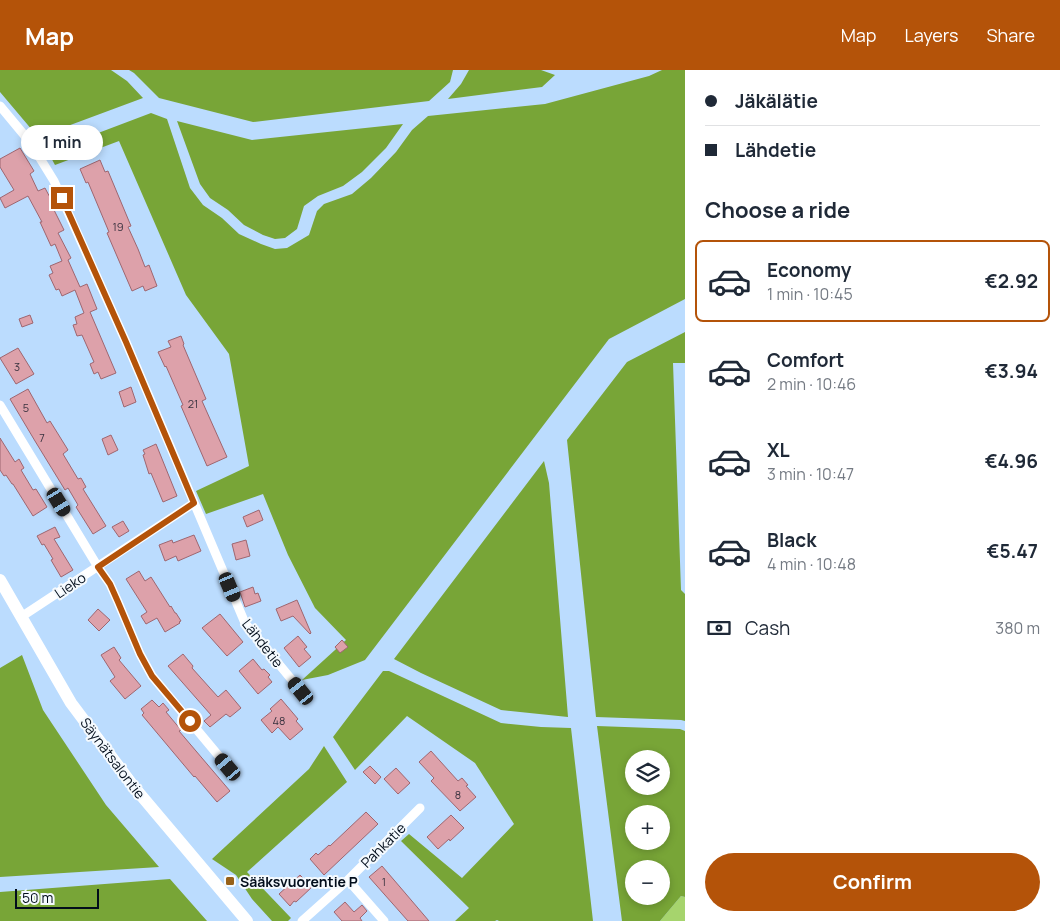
<!DOCTYPE html>
<html lang="en">
<head>
<meta charset="utf-8">
<style>
  body { margin:0; font-family:Manrope,sans-serif; background:#f2f2f3; color:#1f2937; height:100vh; display:flex; flex-direction:column; font-size:19px; white-space:nowrap }
  * { box-sizing:border-box; margin:0 }
  p { font-size:16px; color:#747a83 }
  .icon { flex:none; width:28px; height:28px; fill:none; stroke:currentColor; stroke-width:2; stroke-linecap:round; stroke-linejoin:round }
  .map { position:relative; flex:1; overflow:hidden }
  .side { display:flex; flex-direction:column; background:#fff; width:375px }
  .side>* { flex:none }
  .banner { display:grid; align-content:center; height:110px; padding:0 20px; background:#fff }
  .controls { position:absolute; left:625px; top:680px; display:grid; gap:10px }
  .controls a { display:grid; place-items:center; width:45px; height:45px; border-radius:50%; background:#fff; box-shadow:0 2px 8px #0003; font-size:25px }
  .scale { position:absolute; left:15px; bottom:12px; width:84px; box-sizing:border-box; padding-left:5px; border:2px solid #020d1b; border-top:0; font-size:14px; line-height:18px; white-space:nowrap; color:#020d1b; -webkit-text-stroke:4px #f5fafe; paint-order:stroke }
  .end { position:absolute; width:22px; height:22px; margin:-11px; border:6px solid #b45309; background:#fff; box-shadow:0 0 0 2px #fff }
  .from { border-radius:50% }
  .bubble { position:absolute; height:35px; border-radius:18px; background:#fff; box-shadow:0 2px 8px #0003; font-size:16px; font-weight:700; line-height:35px; text-align:center }
  .car { position:absolute; width:15px; height:30px; margin:-15px -8px; border-radius:6px; box-shadow:0 0 4px 1px #0007; background:linear-gradient(#222 24%,#8ab4d8 0 40%,#222 0 76%,#8ab4d8 0 86%,#222 0) }
  .banner b { display:flex; align-items:center; gap:18px; height:48px; font-size:19px }
  .banner b+b { border-top:1px solid #e0e1e3 }
  .banner i { width:12px; height:12px; background:#1f2937 }
  ul { padding:0; list-style:none }
  li { display:flex; align-items:center; gap:15px; height:82px; margin:0 10px 8px; padding:0 10px; border:2px solid transparent; border-radius:8px }
  li div { flex:1 }
  li b { display:block; font-size:19px }
  li em { font-style:normal; font-weight:700 }
  li.selected { border-color:#b45309 }
  li>.icon { width:45px; height:45px; stroke-width:1.5 }
  h2 { padding:0 20px; font-size:22px; line-height:60px }
  .pay { display:flex; align-items:center; gap:12px; height:55px; padding:0 20px; font-size:19px }
  .pay p { margin-inline-start:auto }
  .button { display:flex; gap:10px; margin-top:auto; padding:10px 20px }
  .button a { flex:1; height:58px; border-radius:30px; background:#b45309; color:#fff; font-size:20px; font-weight:700; line-height:58px; text-align:center }
  header { display:flex; align-items:center; gap:30px; box-sizing:border-box; height:70px; padding:0 25px; background:#b45309; color:#fff }
  header strong { font-size:24px }
  nav { display:flex; gap:28px; margin-inline-start:auto; font-size:18px }
  main { display:flex; flex:1; min-height:0 }
  .map>svg:first-child { display:block }
</style>
</head>
<body>
<header>
<strong>Map</strong>
<nav><a>Map</a><a>Layers</a><a>Share</a></nav>
</header>
<main>
<div class="map">
<svg width="685" height="851" viewBox="0 0 685 851">
  <rect width="100%" height="100%" fill="#bbdcfe"/>
  <path fill="#a6d46d" d="M681,826L685,827V851H660Z"/>
  <path fill="#78a537" fill-rule="evenodd" d="M0,0H111L127,11L143,28L38,67L0,22Z
    M129,0H453L450,12L429,31L253,52L159,28L134,3Z
    M469,0H541L555,5L542,17L448,29L461,14Z
    M662,0H685V229L609,269L365,590L328,605L302,610L346,570L315,538L288,485L263,424L206,444L196,421L249,396L229,284L186,225L119,71L55,95L48,82L151,43L167,49L190,118L203,135L222,148L239,164L261,174L275,179L287,178L309,165L317,141L324,134L352,124L371,108L396,82L412,60L428,46L545,34L649,6Z
    M177,51L252,70L403,54L386,78L362,102L343,116L318,126L304,136L297,159L285,168L275,169L263,165L244,155L228,140L210,128L200,114Z
    M685,262V293H673L681,520L685,524V651L681,650L596,647L567,370L627,292Z
    M544,391L549,413L568,647L501,640L421,603L394,589Z
    M22,585L43,640L106,735L159,797L0,807V598Z
    M383,601H389L501,653L541,657L571,658L593,851H499L497,850L495,851H455L469,838L401,771L409,764L462,808L514,754L475,693L407,646L355,700L333,667Z
    M597,656L680,659L685,661V827L681,826L660,851H622ZM634,689H661V716H634ZM634,744H661V771H634ZM634,799H661V826H634Z
    M324,676L347,712L247,802L291,848L288,851H272L252,829L236,805L212,789L309,699Z
    M170,809L207,851H0V822Z"/>
  <path fill="#dda1aa" stroke="#9e6670" d="M20,78L34,101L30,104L38,121L45,118L53,133L51,134L64,160L58,163L71,188L68,190L80,217L87,214L97,239L90,242L116,303L101,309L98,302L94,304L90,294L94,292L82,265L77,266L73,255L77,254L75,247L84,243L75,220L62,226L59,219L56,220L49,205L53,203L50,196L62,191L55,174L51,176L40,152H42L28,126L5,138L0,128L14,120L0,97V89Z
    M100,90L105,102L108,101L131,156L128,157L138,179L145,197L149,195L157,216L145,221L143,216L132,221L107,163L109,162L88,112L86,113L80,99Z
    M30,245L33,253L22,257L19,249Z
    M181,266L184,274L183,275L206,329L202,331L227,387L207,396L181,336L183,335L166,296L165,297L158,282L171,277L168,271Z
    M18,278L34,304L16,314L0,288Z
    M131,317L136,332L124,337L119,322Z
    M28,319L47,353L50,351L68,380L63,384L78,409L81,408L86,417L83,419L106,456L93,464L76,437L78,435L68,418L65,420L35,371L10,329Z
    M111,365L118,380L108,385L102,369Z
    M0,368L15,392L19,389L24,398L21,400L33,420L36,419L47,437L33,446L13,414H12L6,405L4,406L0,400Z
    M156,374L177,426L163,432L151,403L149,404L143,385L145,384L143,380Z
    M259,440L263,450L247,457L243,447Z
    M123,451L129,461L119,467L112,457Z
    M55,457L60,467L54,469L73,500L61,507L51,490L53,489L44,474L42,475L37,466Z
    M194,465L201,481L178,491L176,486L165,491L159,475L172,470L173,473Z
    M246,470L250,486L236,490L232,474Z
    M139,501L145,511L151,507L170,537L171,536L175,543H176L181,551L179,552L180,553L165,562L157,548L146,554L141,546L147,542L126,509Z
    M253,517L255,524L258,523L261,531L245,537L240,522Z
    M297,530L311,563L310,564L293,546L281,551L276,539Z
    M98,539L110,550L99,561L88,550Z
    M220,544L243,572L227,586L202,558Z
    M298,566L307,577L304,579L311,587L299,597L284,578Z
    M342,570L348,577L340,583L335,577Z
    M114,577L121,588L119,590L141,616L125,629L110,611L115,607L101,585Z
    M183,584L193,596L192,598L218,627L226,620L241,638L230,647L226,644L210,657L204,651L211,645L168,596Z
    M253,589L262,600L264,599L270,605L268,607L272,612L258,624L239,601Z
    M281,629L298,649L296,651L303,659L290,670L278,657L272,663L261,650L272,641L270,639Z
    M152,630L159,637L163,633L169,640L166,642L181,660L179,661L230,721L217,732L195,706L194,707L142,645L144,643L141,639Z
    M431,681L458,711L462,708L468,715L466,716L476,727L460,741L431,711L434,708L419,692Z
    M370,696L381,707L375,714L363,702Z
    M396,698L410,713L398,724L384,709Z
    M366,742L378,754L324,805L310,789L316,783L318,785L329,775L330,776Z
    M451,745L464,758L450,771L449,769L438,779L427,767Z
    M382,796L400,817L429,851H408L369,807Z
    M300,805L312,817L296,832L294,831L290,836L279,824Z
    M345,832L354,842L362,835L367,841L360,848L362,851H342L334,842Z"/>
  <g fill="none" stroke-linecap="round" stroke-linejoin="round">
    <path stroke="#fff" stroke-width="9" d="M0,36L30,72L54,111L126,272L245,553L301,621
      M0,335L98,497L110,514L118,532L140,584L152,606L228,697
      M21,547L194,433
      M348,810L384,851
      M302,851L348,810L420,738"/>
    <path stroke="#fff" stroke-width="12" d="M0,510L71,633L134,717L247,851"/>
  </g>
  <g fill="none" stroke-linecap="round" stroke-linejoin="round">
    <path stroke="#b45309" stroke-width="6" d="M62,128L126,272L194,433L98,497L110,514L118,532L140,584L152,606L190,651"/>
  </g>
  <rect fill="#976118" stroke="#f5fafe" stroke-width="2" x="225" y="806" width="10" height="10" rx="2.5"/>
  <g text-anchor="middle" dominant-baseline="central" stroke-width="4" stroke-linejoin="round" paint-order="stroke">
    <g font-size="11" fill="#39323f">
      <text x="118" y="156">19</text>
      <text x="17" y="296">3</text>
      <text x="193" y="333">21</text>
      <text x="26" y="337">5</text>
      <text x="42" y="367">7</text>
      <text x="279" y="650">48</text>
      <text x="458" y="724">8</text>
      <text x="384" y="811">1</text>
    </g>
    <g font-size="14" fill="#020d1b" stroke="#f5fafe">
      <text transform="translate(70 515) rotate(-34)">Lieko</text>
      <text transform="translate(263 573) rotate(52)">Lähdetie</text>
      <text transform="translate(113 688) rotate(53)">Säynätsalontie</text>
      <text transform="translate(383 775) rotate(-45)">Pahkatie</text>
    </g>
    <g font-size="14" font-weight="bold" fill="#020d1b" stroke="#f5fafe" text-anchor="start">
      <text x="240" y="811">Sääksvuorentie P</text>
    </g>
  </g>
</svg>
<div class="controls">
<a><svg class="icon" aria-label="layers" viewBox="0 0 24 24"><path d="M12 4l9 5-9 5-9-5zM3 14l9 5 9-5"/></svg></a>
<a>+</a>
<a>−</a>
</div>
<div class="scale">50 m</div>
<i class="end from" style="left:190px;top:651px"></i>
<i class="end" style="left:62px;top:128px"></i>
<div class="bubble" style="left:21px;top:55px;width:82px">1 min</div>
<i class="car" style="left:59px;top:432px;rotate:149deg"></i>
<i class="car" style="left:230px;top:517px;rotate:157deg"></i>
<i class="car" style="left:301px;top:621px;rotate:321deg"></i>
<i class="car" style="left:228px;top:697px;rotate:320deg"></i>
</div>
<section class="side">
<div class="banner">
<b><i class="from"></i>Jäkälätie</b>
<b><i></i>Lähdetie</b>
</div>
<h2>Choose a ride</h2>
<ul>
<li class="selected"><svg class="icon" aria-label="car" viewBox="0 0 24 24"><path d="M5 17H2v-5l4-1 3-4h7l3 4 3 1v5h-3M9 17h6M6 11h13"/><circle cx="7" cy="17" r="2"/><circle cx="17" cy="17" r="2"/></svg><div><b>Economy</b><p>1 min · 10:45</p></div><em>€2.92</em></li>
<li><svg class="icon" aria-label="car" viewBox="0 0 24 24"><path d="M5 17H2v-5l4-1 3-4h7l3 4 3 1v5h-3M9 17h6M6 11h13"/><circle cx="7" cy="17" r="2"/><circle cx="17" cy="17" r="2"/></svg><div><b>Comfort</b><p>2 min · 10:46</p></div><em>€3.94</em></li>
<li><svg class="icon" aria-label="car" viewBox="0 0 24 24"><path d="M5 17H2v-5l4-1 3-4h7l3 4 3 1v5h-3M9 17h6M6 11h13"/><circle cx="7" cy="17" r="2"/><circle cx="17" cy="17" r="2"/></svg><div><b>XL</b><p>3 min · 10:47</p></div><em>€4.96</em></li>
<li><svg class="icon" aria-label="car" viewBox="0 0 24 24"><path d="M5 17H2v-5l4-1 3-4h7l3 4 3 1v5h-3M9 17h6M6 11h13"/><circle cx="7" cy="17" r="2"/><circle cx="17" cy="17" r="2"/></svg><div><b>Black</b><p>4 min · 10:48</p></div><em>€5.47</em></li>
</ul>
<div class="pay"><svg class="icon" aria-label="cash" viewBox="0 0 24 24"><path d="M3 7h18v10H3z"/><circle cx="12" cy="12" r="2"/></svg>Cash<p>380 m</p></div>
<div class="button"><a>Confirm</a></div>
</section>
</main>
</body>
</html>
